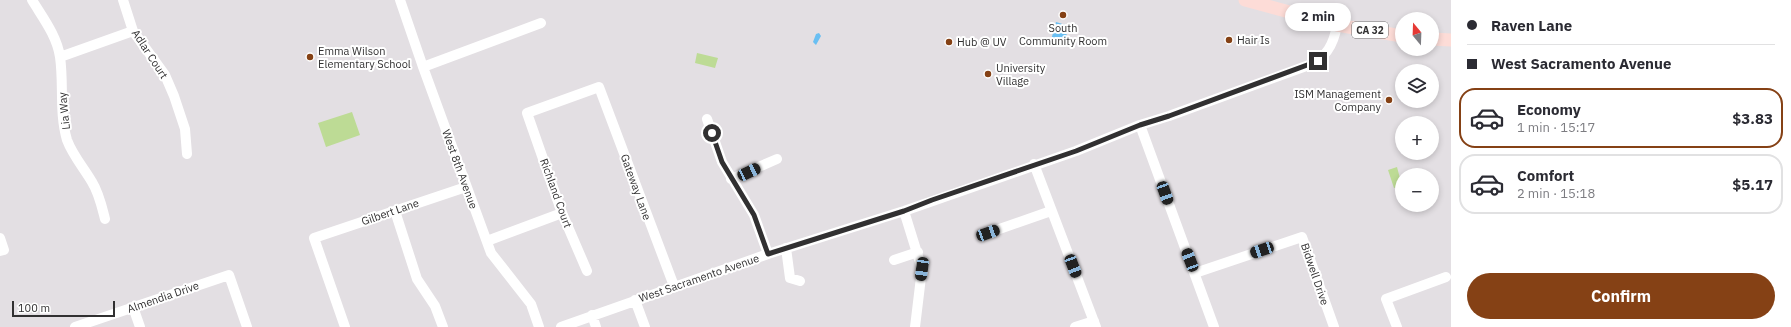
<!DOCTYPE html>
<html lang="en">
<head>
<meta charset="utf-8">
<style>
  body { margin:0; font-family:"IBM Plex Sans",sans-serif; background:#f2f2f3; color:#2b2b33; height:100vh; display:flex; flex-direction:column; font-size:15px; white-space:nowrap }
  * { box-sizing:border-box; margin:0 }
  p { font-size:13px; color:#7c7c81 }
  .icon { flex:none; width:22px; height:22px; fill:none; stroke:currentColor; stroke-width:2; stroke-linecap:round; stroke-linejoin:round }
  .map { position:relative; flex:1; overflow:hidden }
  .side { display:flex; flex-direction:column; background:#fff; width:340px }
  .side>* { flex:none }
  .hud { display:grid; align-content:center; height:88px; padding:0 16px; background:#fff }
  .needle { width:26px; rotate:341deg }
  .buttons { position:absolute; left:1395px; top:12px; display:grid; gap:8px }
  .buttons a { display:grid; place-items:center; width:44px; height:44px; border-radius:50%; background:#fff; box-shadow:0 2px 6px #0003; font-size:20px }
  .scale { position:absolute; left:12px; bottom:10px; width:103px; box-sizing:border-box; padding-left:4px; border:2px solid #313031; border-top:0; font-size:11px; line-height:14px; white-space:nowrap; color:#313031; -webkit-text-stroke:3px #fff; paint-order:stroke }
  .end { position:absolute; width:18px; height:18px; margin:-9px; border:5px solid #313031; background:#fff; box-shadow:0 0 0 2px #fff }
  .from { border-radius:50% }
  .bubble { position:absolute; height:28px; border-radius:14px; background:#fff; box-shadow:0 2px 6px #0003; font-size:13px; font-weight:700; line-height:28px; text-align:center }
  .car { position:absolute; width:12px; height:24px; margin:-12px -6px; border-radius:5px; box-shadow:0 0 3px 1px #0007; background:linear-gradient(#222 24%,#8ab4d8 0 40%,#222 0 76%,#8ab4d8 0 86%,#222 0) }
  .hud b { display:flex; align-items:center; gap:14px; height:38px; font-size:15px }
  .hud b+b { border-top:1px solid #e1e1e2 }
  .hud i { width:10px; height:10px; background:#2b2b33 }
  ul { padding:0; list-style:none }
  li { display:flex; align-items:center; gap:12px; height:60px; margin:0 8px 6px; padding:0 8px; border:2px solid #e1e1e2; border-radius:16px }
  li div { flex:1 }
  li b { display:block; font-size:15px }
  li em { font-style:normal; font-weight:700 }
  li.on { border-color:#854115 }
  li>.icon { width:36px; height:36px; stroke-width:1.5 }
  .primary-button { display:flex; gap:8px; margin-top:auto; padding:8px 16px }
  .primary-button a { flex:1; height:46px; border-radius:24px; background:#854115; color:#fff; font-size:16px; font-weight:700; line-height:46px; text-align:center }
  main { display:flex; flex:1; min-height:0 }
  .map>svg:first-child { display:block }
</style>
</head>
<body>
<main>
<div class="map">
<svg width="1451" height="327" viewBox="0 0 1451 327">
  <rect width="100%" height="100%" fill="#e3dfe3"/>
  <path fill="#bddb95" d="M697,53L718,58L715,68L695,63Z
    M352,112L360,135L326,147L318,123Z
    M1397,167L1402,186L1394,188L1388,170Z"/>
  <path fill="#6abff2" d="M1056,22L1069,26L1063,47L1050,44Z
    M819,33L821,36L816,45L813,42L816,34Z"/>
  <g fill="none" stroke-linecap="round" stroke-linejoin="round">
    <path stroke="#fff" stroke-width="10" d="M32,0C43,18 57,36 60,57C64,84 59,113 67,140C73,156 84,168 92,182C99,193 102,207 105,219
      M123,0L133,31L165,75L174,96L185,129L187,154
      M400,0L423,67L491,253L531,304L539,327
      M60,57L133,31
      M423,67L541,23
      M707,119L722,162L754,215L768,254
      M1140,125L1214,327
      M1034,164L1096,327
      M731,179L777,159
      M395,211L417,279L435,306L443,327
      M904,211L922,269L915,327
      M988,233L1051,211
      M0,238L4,250L0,251
      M487,241L562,213
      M786,248L790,278L800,281
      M894,260L918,252
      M587,271L562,213L527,113L599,87L674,286
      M1195,273L1302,237L1334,327
      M635,300L645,327
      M133,307L140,327
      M592,315L596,327
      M75,327L229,275L247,327
      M345,327L314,238L466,187
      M561,327L768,254L904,211L1076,151L1140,125L1169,116L1309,65C1327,58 1334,43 1337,25
      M1075,327L1094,321
      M1397,327L1386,299L1446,277"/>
    <path stroke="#fddcd7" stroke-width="13" d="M1245,0L1337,25L1402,36
      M1432,39L1451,40"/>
  </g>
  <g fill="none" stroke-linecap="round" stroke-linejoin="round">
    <path stroke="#313031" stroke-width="5" d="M712,133L722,162L754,215L768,254L904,211L932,200L1076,151L1140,125L1169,116L1318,61"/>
  </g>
  <g fill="#854115" stroke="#fff" stroke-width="1.5">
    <circle cx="1063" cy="15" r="4"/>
    <circle cx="1229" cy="40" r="4"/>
    <circle cx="949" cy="42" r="4"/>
    <circle cx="310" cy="57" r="4"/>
    <circle cx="988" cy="74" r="4"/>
    <circle cx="1389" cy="100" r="4"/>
  </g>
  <g text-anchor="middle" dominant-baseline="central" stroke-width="4" stroke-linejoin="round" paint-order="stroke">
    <rect fill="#fff" stroke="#6f6e6f" stroke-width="1" x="1352" y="22" width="36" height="16" rx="3"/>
    <g font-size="10" font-weight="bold" fill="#313031">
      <text x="1370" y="30">CA 32</text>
    </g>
    <g font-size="11" fill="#313031" stroke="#fff" text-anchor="start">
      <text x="1063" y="28" text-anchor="middle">South<tspan x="1063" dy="13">Community Room</tspan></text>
      <text x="1237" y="40">Hair Is</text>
      <text x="957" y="42">Hub @ UV</text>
      <text x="318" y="51">Emma Wilson<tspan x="318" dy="13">Elementary School</tspan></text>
      <text x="996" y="68">University<tspan x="996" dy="13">Village</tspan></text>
      <text x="1381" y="94" text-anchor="end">ISM Management<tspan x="1381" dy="13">Company</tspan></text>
    </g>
    <g font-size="11" fill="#313031" stroke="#fff">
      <text transform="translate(150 54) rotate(57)">Adlar Court</text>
      <text transform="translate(64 111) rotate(-96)">Lia Way</text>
      <text transform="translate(460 169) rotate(70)">West 8th Avenue</text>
      <text transform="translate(636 187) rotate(70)">Gateway Lane</text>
      <text transform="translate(556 193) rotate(70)">Richland Court</text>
      <text transform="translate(390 212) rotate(-19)">Gilbert Lane</text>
      <text transform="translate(1315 274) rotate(71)">Bidwell Drive</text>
      <text transform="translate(699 278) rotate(-19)">West Sacramento Avenue</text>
      <text transform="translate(163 297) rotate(-19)">Almendia Drive</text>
    </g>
  </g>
</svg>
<div class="buttons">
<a><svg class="needle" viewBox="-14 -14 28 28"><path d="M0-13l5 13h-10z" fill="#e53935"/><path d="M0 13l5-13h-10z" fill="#7c7c81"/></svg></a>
<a><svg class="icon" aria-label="layers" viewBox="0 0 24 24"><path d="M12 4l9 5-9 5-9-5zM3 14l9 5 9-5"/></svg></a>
<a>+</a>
<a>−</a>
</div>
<div class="scale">100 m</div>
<i class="end from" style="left:712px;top:133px"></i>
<i class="end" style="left:1318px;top:61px"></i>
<div class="bubble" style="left:1285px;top:3px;width:66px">2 min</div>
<i class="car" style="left:749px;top:172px;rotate:65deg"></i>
<i class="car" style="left:1165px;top:193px;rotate:160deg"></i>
<i class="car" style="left:988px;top:233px;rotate:70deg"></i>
<i class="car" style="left:1262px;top:250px;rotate:251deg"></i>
<i class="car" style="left:1190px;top:260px;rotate:339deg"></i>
<i class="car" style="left:1073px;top:266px;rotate:159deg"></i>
<i class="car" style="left:922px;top:269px;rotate:188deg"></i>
</div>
<section class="side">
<div class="hud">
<b><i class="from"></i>Raven Lane</b>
<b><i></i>West Sacramento Avenue</b>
</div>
<ul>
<li class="on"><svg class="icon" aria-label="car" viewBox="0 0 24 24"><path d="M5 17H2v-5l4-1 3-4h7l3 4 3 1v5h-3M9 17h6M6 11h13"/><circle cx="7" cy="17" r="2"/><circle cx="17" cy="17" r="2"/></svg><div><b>Economy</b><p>1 min · 15:17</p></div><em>$3.83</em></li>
<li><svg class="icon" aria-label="car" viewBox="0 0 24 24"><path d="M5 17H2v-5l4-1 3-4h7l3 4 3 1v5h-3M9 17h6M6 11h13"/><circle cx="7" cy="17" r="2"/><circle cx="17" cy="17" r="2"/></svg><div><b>Comfort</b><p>2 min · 15:18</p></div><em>$5.17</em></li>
</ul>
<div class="primary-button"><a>Confirm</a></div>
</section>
</main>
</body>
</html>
